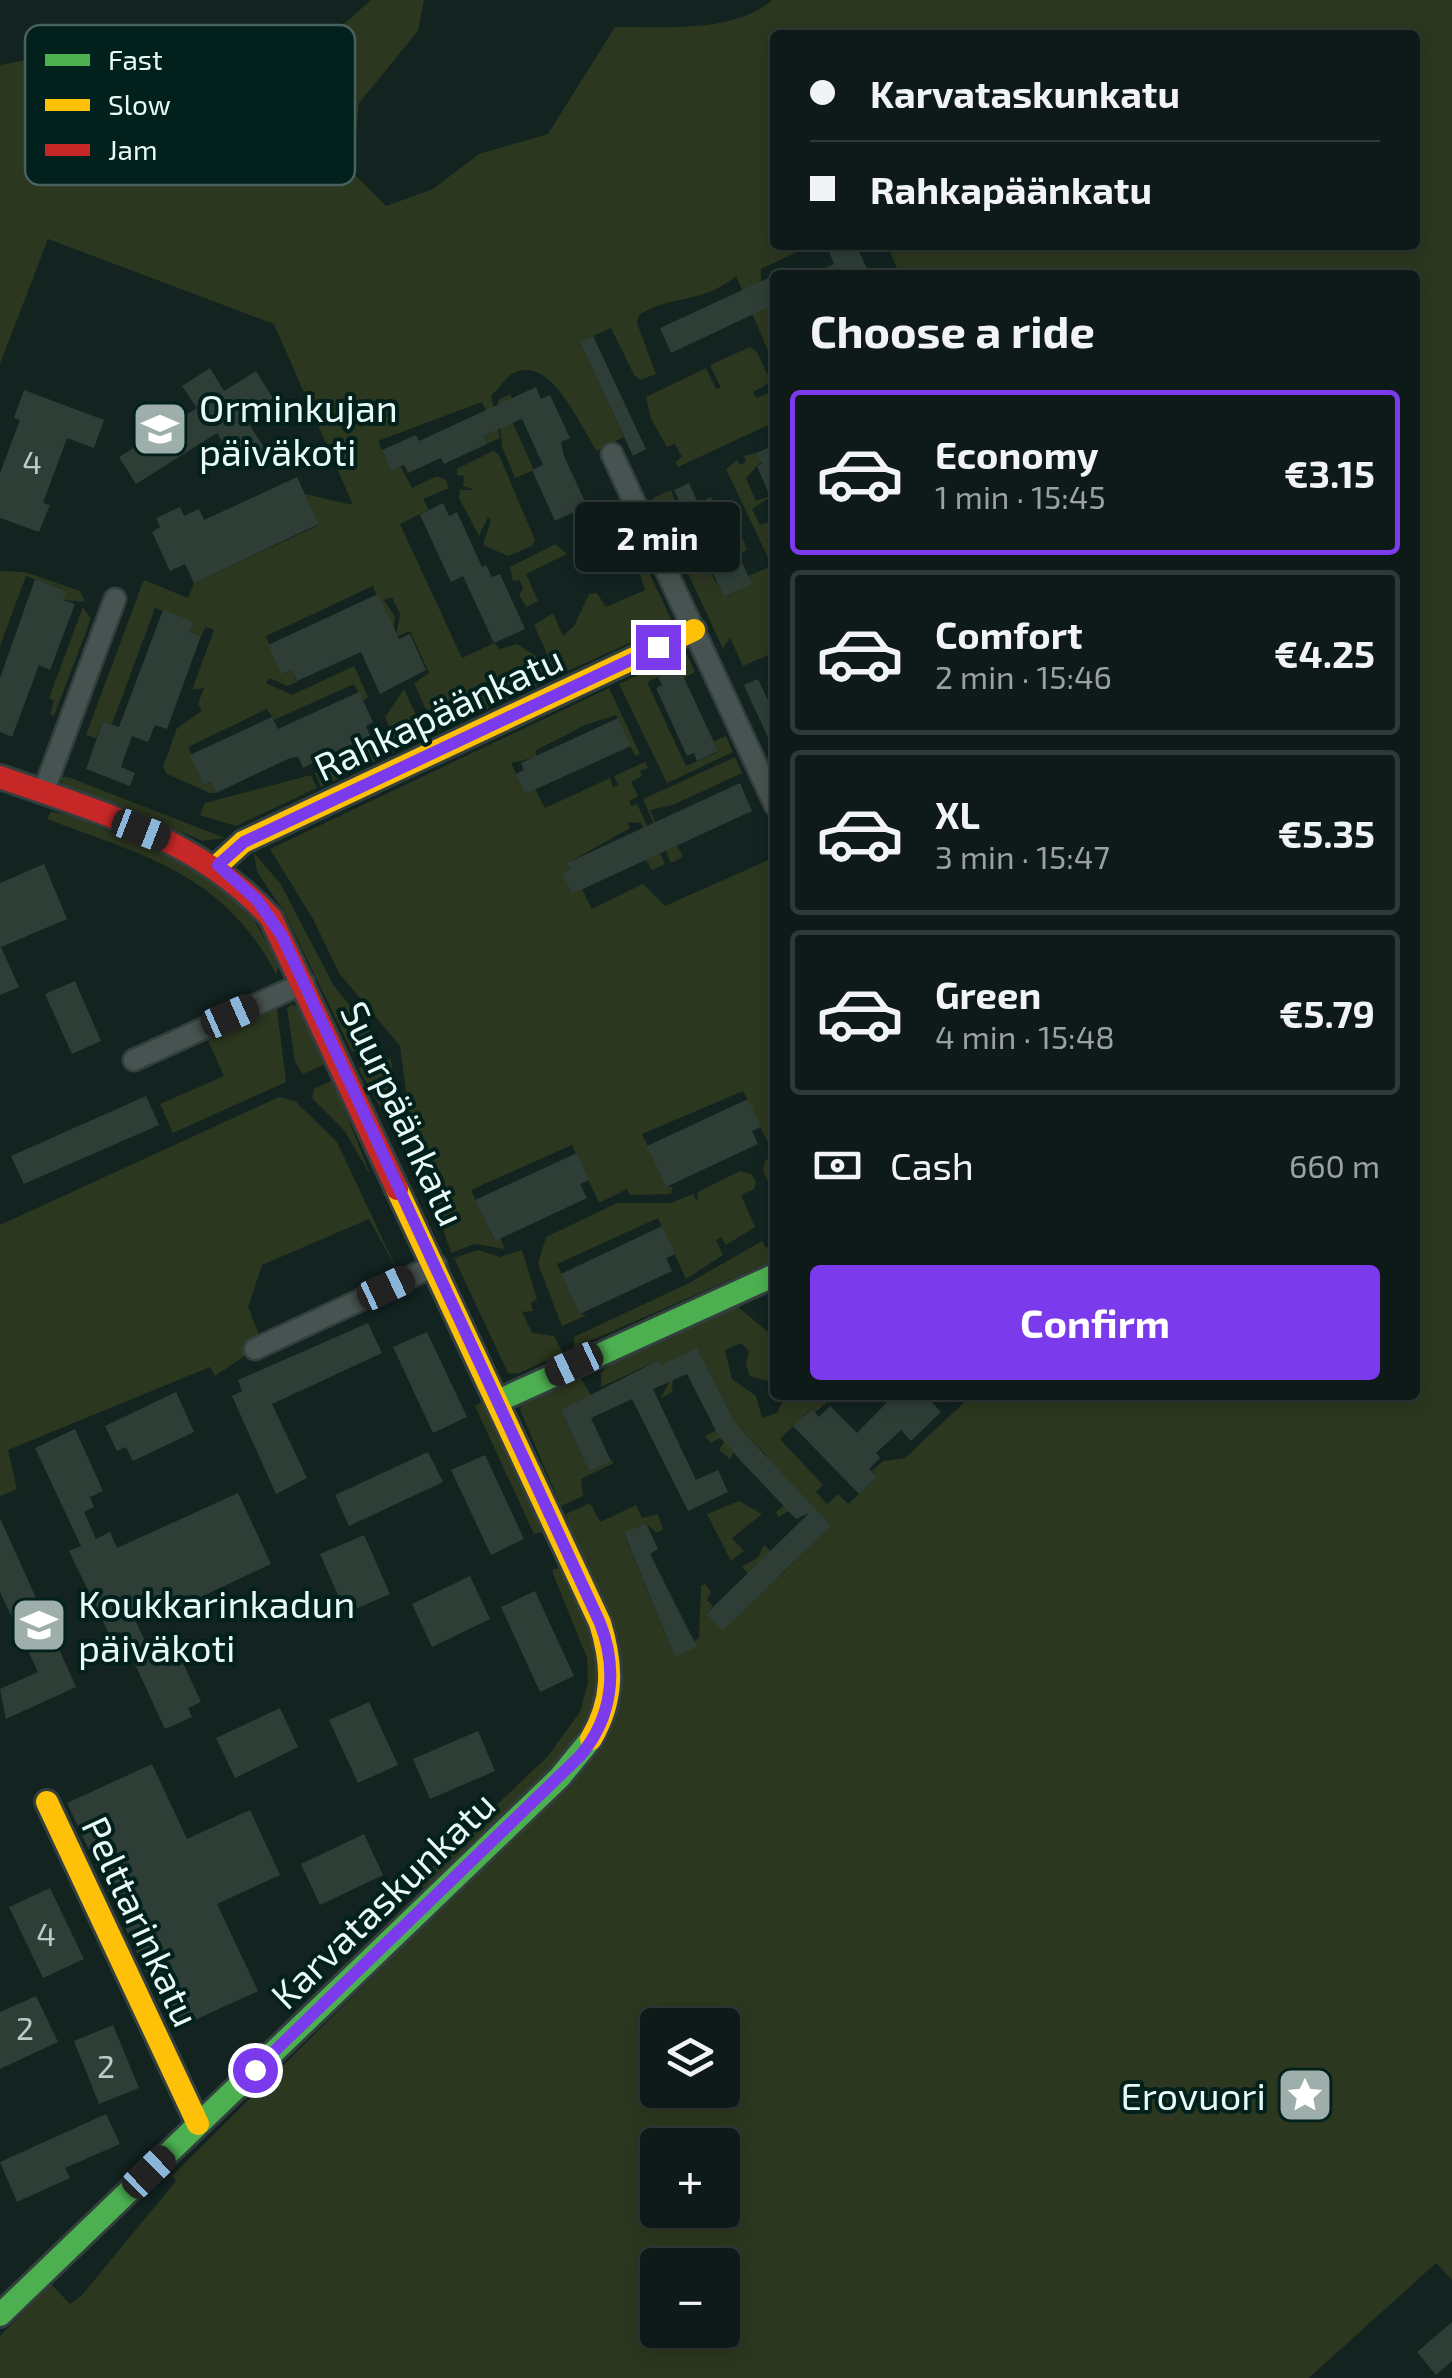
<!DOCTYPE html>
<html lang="en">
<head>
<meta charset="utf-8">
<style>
  body { margin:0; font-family:"Exo 2",sans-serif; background:#172321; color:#f1f3f6; height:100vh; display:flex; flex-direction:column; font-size:38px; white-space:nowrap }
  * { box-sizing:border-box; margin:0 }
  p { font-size:32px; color:#9ba1a2 }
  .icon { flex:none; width:55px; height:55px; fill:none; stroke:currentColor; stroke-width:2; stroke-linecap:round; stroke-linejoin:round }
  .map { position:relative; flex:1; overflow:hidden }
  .sheet { position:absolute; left:770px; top:270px; width:650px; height:1130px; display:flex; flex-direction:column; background:#0e1a18; border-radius:10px; box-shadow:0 5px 15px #0003,0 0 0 2px #2e3837 }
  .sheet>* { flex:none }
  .top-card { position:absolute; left:770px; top:30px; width:650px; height:220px; border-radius:10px; box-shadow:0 5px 15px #0003,0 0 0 2px #2e3837; display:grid; align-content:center; height:220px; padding:0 40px; background:#0e1a18 }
  .buttons { position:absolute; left:640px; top:2008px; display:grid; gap:20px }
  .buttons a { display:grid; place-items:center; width:100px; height:100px; border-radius:10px; background:#0e1a18; box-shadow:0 5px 15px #0003,0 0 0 2px #2e3837; font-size:50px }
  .end { position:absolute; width:45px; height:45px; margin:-22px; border:12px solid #7c3aed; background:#fff; box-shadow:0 0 0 5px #fff }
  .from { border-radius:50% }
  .bubble { position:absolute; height:70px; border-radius:10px; background:#0e1a18; box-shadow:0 5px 15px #0003,0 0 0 2px #2e3837; font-size:32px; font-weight:700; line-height:70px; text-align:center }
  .car { position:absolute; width:30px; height:60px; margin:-30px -15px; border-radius:12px; box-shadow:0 0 8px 2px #0007; background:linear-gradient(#222 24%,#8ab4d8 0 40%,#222 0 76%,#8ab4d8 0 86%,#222 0) }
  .top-card b { display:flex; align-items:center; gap:35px; height:95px; font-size:38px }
  .top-card b+b { border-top:2px solid #2e3837 }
  .top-card i { width:25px; height:25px; background:#f1f3f6 }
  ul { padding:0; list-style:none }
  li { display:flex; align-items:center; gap:30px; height:165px; margin:0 20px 15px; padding:0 20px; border:5px solid #2e3837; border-radius:10px }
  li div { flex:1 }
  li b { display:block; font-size:38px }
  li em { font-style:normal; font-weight:700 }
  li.on { border-color:#7c3aed }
  li>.icon { width:90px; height:90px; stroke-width:1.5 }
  h2 { padding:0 40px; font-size:45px; line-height:120px }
  .pay { display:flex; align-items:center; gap:25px; height:110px; padding:0 40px; font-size:38px }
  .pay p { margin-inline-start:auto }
  .button { display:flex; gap:20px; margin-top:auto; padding:20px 40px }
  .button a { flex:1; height:115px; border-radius:10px; background:#7c3aed; color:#fff; font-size:40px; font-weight:700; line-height:115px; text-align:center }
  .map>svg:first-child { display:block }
</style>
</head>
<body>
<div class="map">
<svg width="1452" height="2378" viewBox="0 0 1452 2378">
  <rect width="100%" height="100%" fill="#122320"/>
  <path fill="#2c371f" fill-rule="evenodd" d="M371,0H424L418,31L359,103L352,172L386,206L433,189L479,154L548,134L615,27C662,26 734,34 772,0H1452V2280L1436,2263L1309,2378H0V2336L51,2284L70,2304L82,2295L176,2181L172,2176L601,1749C640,1682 617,1628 587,1564C580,1548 569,1531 566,1514L590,1503L600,1522L636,1505L642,1518L658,1514L663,1530L656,1533L646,1523L624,1534L675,1657L699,1638L701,1586L705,1584L711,1591L707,1600L713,1606L706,1614L722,1631L757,1565L748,1573L742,1567L758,1557L764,1545L771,1551L763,1559L780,1576L830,1526L797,1507L778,1517L776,1512L783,1506L766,1455L744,1433L730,1459L719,1450L724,1442L720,1438L711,1443L705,1436L734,1421L697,1349L673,1379L672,1392L660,1399L669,1382L659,1360L601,1387V1373L607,1366L737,1306L775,1338V1383L750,1376L746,1365L749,1351L741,1343L725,1350L732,1379L756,1396L762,1418L777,1413L786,1395H823L828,1401L815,1413L811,1409L780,1439L823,1485L816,1492L827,1504L838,1494L848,1504L877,1477L872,1471L883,1461L905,1458L972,1395H1415V275H900L887,245H1415V35H775V245H812L761,269V289L771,314L775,313V367L736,276C701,305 672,294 639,315L637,323L656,374L640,380L634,375L611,328L580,342L624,437L597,451C580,427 548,346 508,377C501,383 499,390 491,395L500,438L487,444L483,436L495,430L482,402L378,441L391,470L401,467L412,488L437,476L446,480L449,488L423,499L429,510L400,524L462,658L494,643L500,649L517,644L536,656L549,680L436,732L414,683L429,673L410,631L396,637L400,614L392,597L384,600L395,617L393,637L373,586L266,636L283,675L292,670L297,682L287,686L269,678L266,683L292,695L354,666L368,697L363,701L354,684L274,720L267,709L188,747L204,785L211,782L216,793H210L167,774L163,767L177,728L202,711L198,704L204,688L192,690L214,630L206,627L201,636L190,632L193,622L155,608L112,724L103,721L96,738L86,735L141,587L144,580L188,598L194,583L319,525L305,494L353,505L274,324L48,239L0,364V65L46,56L108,55L85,114C97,121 109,130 121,134C171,150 225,116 260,84L294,98L320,45ZM658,2025H722V2090H658ZM658,2145H722V2210H658ZM658,2265H722V2330H658Z
    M750,347L757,352L771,382L753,392L756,398L774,391L775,422L678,467L675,462L682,457L675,444L667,447L651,419L646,397L706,368L716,389L721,388L710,365Z
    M510,394L512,398L504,403L534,470L515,478L502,447L498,400Z
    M493,451L499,455L535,540L532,546L508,556L483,545L491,520L488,517L479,536L459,498L460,490H475L463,486L464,476L457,475V469Z
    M756,453L761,462L746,478L756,501L775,494L752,509L760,525L768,522V515L775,523L772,669L768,655L743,666L730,638L723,649L653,498L671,490L688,534L721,519L717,511L731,509V518L688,536L684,545L693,553L744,540L747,550L712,566L711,574L725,597L751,584L748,576L772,566L726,469L737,460L740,465L746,462L744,456Z
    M555,544L567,554L526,574L538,601L526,607L519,595L523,589L520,580L513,581L510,567Z
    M647,568L673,623L557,676L534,625L553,613L563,636L574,626L589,594L597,593L606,607L645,590L639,572Z
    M0,571L25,572L80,591L85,602L63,600L66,590L26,576L0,646Z
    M83,607L91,619L54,716L50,714L54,701L49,698Z
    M686,653L695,672L684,678L679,667L647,682L686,766L718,752L714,741L726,736L733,752L667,783L619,684Z
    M609,688L640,754L635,756L616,715L585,725L535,751L537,757L511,763L525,793L535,789L545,808L610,778L613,787L618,785L614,776L645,762L648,768L640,771L642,776L631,782L638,796L629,801L631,806L637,804L665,864L652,870L646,860L656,855L641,823L627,822L630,828L568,863L571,869L563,873L571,893L582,889L592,909L643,884L665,906L775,857V1196L763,1171L765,1161L774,1155L743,1091L642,1134L666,1186L673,1187L671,1194L630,1195L627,1189L599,1203L572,1145L471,1190L494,1240L500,1238L505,1249L474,1244L451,1253L411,1131L400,1046L339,973L313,919L270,849Z
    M404,689L426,737L321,787L315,773L392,733L385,717Z
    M735,757L742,773L673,805L650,810L667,849L677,845L683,857L671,863L643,799Z
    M311,775L317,788L236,826L200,815L205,803Z
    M61,777H68L225,838L203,841L62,784Z
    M51,812C72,813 97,827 117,834C206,866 237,879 279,966L276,974C224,874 145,856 47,819Z
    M254,853L280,883L334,986L374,1035L367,1046L352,1052L283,910L257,872Z
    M292,1004L301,1009L326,1064L303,1074L295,1062L287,1008Z
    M277,1008L286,1082L173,1133L160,1104L224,1076L208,1041Z
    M384,1058L391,1060L403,1133L397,1136L358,1068Z
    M333,1080L371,1176L344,1130L312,1098L314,1089Z
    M279,1097L295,1101L337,1142L398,1272L369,1219L262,1265L248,1307L260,1337L255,1349L215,1376L210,1367L8,1450L17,1489L0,1496V1225Z
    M740,1171L751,1174L756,1182L754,1189L741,1195L755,1227L726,1245L721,1237L716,1240L723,1255L686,1279L658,1218L557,1264L580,1314L587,1315L562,1326L538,1264L546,1237L617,1203H671L693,1194L697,1201L698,1192Z
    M762,1241L766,1248L775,1244V1260L574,1348V1337L689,1283Z
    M478,1250L500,1257L522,1250L537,1299L531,1303L533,1311L522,1312L532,1333L554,1336L563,1353L517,1374L508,1373L454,1258Z
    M580,1377L594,1400L561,1411L589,1470L612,1460L614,1463L581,1479L583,1496L561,1506L520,1410L522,1402Z
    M484,1400L542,1532L534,1534L475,1406Z
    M739,1501L762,1514L732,1538L744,1551L731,1561L707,1514Z
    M562,1568C624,1699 599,1722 501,1816C478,1838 450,1875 423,1888L416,1882L548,1756L580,1712L588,1683L587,1658L553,1574V1569Z"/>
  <path fill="#2e3e37" d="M837,245H856L870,275H811L834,264L828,249Z
    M775,275V304L671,353L660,328Z
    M593,336L646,449L633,456L580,342Z
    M210,368L224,391L256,371L273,398L244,416L265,449L238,466L217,433L136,484L119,457L197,408L182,386Z
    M536,387L541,399L550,395L570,438L561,442L564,456L587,506L555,521L532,470L543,465L522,419L483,436L487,444L444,464L441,458L408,473L404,465L391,471L382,450L416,435L419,441Z
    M24,390L104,420L94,448L67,438L43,503L50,505L39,532L0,518V473L20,420L14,418Z
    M775,445V508L757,466L762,464L756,453Z
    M297,477L319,524L194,583L185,564L170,571L152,532L160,527L156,518L180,507L184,516L199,509L204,520Z
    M689,483L698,503L711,497L752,584L724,597L674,490Z
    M443,503L449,516L457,512L482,567L486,565L492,577L500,574L525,629L494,643L463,576L451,582L420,515Z
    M35,579L67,591L63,600L75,604L50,670L39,665L12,737L0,732V678Z
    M378,594L399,639L410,634L426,670L380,694L361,652L297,681L292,670L282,675L268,645Z
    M163,610L194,622L190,632L201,636L167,729L155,725L148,742L132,736L121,767L135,773L130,786L86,769L103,721L119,727Z
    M679,667L718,751L697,761L694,753L687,756L656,688L662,685L658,677Z
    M758,679L775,715V753L744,685Z
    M359,692L373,722L366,726L370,736L303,768L298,757L290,758L216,793L211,782L204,785L190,755L272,717L278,729Z
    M618,718L631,746L525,794L516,774L524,770L521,763Z
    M740,783L752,811L572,894L562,873L571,869L567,863Z
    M44,864L67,919L1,947L19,987L0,995V883Z
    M75,981L101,1041L72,1054L45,994Z
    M146,1096L159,1125L24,1184L11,1156Z
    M748,1099L761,1127L752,1131L758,1144L666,1187L647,1146Z
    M577,1153L589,1180L580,1184L587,1198L495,1241L475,1200Z
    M662,1226L675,1254L666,1258L672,1271L580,1314L561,1274Z
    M368,1323L382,1353L272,1404L307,1478L276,1494L232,1396L242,1391L238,1380Z
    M427,1332L467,1417L433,1433L393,1347Z
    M697,1348L735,1423L831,1526L722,1631L706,1614L809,1513L796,1519L740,1460L716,1431L687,1374L653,1389L696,1480L718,1470L728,1492L688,1511L632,1399L591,1418L611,1461L589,1471L561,1410L659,1360L662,1365Z
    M176,1392L194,1432L133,1461L126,1447L117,1451L105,1426Z
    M894,1395H925L941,1412L911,1441L901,1430L876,1453L880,1458L869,1469L877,1477L859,1494L793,1426L812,1409L819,1417L830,1406L857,1433Z
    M75,1429L103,1491L90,1497L94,1507L84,1512L96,1539L110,1532L117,1548L238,1493L271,1564L173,1610L166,1595L131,1611L149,1650L172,1639L201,1702L188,1708L192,1717L165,1729L120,1632L110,1636L69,1551L81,1546L35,1448Z
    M428,1452L443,1482L349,1526L335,1495Z
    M485,1455L524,1539L491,1555L451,1470Z
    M0,1518L76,1687L6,1719L0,1689L38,1672L0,1592Z
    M646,1523L658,1549L650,1554L697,1647L675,1657L624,1533Z
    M364,1535L390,1594L346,1613L320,1554Z
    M470,1576L490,1619L432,1647L412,1604Z
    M535,1591L574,1676L540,1692L501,1607Z
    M369,1702L398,1765L358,1783L329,1720Z
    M280,1708L298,1747L235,1778L216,1738Z
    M478,1731L495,1771L430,1799L413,1759Z
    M152,1764L187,1839L250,1810L280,1875L217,1904L258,1991L173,2030L67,1803Z
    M364,1834L383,1875L320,1905L301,1864Z
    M50,1888L84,1959L43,1978L9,1907Z
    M36,1996L58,2042L0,2069V2012Z
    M113,2025L139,2088L99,2104L74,2041Z
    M106,2114L120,2144L65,2168L70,2178L17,2202L0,2162Z
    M1452,2322V2361L1436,2375L1417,2352Z"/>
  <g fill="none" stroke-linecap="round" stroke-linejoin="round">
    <g stroke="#333f3d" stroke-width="25">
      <path id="street" d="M612,454L775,805
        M43,793L115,599
        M134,1060L304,983
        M255,1349L436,1265"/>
    </g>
    <g stroke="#333f3d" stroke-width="28">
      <path id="fast" d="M498,1401L775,1275
        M0,2315L560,1777L591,1739"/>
    </g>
    <g stroke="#333f3d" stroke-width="28">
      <path id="slow" d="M218,865L243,842L694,630
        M397,1189L600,1623C613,1665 614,1700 591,1739
        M47,1802L198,2124"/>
    </g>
    <g stroke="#333f3d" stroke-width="28">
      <path id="jam" d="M0,777C99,812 198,838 271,918L397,1189"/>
    </g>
    <use href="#street" stroke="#475350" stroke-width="20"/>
    <use href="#fast" stroke="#4caf50" stroke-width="22"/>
    <use href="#slow" stroke="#ffc107" stroke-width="22"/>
    <use href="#jam" stroke="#c62828" stroke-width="22"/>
  </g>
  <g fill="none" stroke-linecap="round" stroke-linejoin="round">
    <path stroke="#7c3aed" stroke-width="12" d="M255,2070L580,1756C613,1717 618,1669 600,1623L282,936L257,900L218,865L244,842L658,647"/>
  </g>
  <defs>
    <g id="school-square" transform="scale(2.875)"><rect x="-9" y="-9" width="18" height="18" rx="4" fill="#9daeab" stroke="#02201c"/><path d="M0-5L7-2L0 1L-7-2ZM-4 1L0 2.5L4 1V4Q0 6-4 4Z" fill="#fff"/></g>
    <g id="sight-square" transform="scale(2.875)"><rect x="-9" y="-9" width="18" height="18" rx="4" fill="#9daeab" stroke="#02201c"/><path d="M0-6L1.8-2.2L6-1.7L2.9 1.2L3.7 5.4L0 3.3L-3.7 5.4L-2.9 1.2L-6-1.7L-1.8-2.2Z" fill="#fff"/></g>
  </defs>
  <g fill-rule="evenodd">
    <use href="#school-square" x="160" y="429"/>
    <use href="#school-square" x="39" y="1625"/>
    <use href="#sight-square" x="1305" y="2095"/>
  </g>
  <g text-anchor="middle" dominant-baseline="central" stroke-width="8" stroke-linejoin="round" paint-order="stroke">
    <g font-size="32" fill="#bacac6">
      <text x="32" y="461">4</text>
      <text x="46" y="1933">4</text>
      <text x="25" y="2027">2</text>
      <text x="106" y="2065">2</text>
    </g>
    <g font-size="38" fill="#e8f9f6" stroke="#02201c" text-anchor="start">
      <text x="199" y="407">Orminkujan<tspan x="199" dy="44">päiväkoti</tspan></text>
      <text x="78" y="1603">Koukkarinkadun<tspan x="78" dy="44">päiväkoti</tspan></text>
      <text x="1266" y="2095" text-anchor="end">Erovuori</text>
    </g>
    <g font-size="38" fill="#e8f9f6" stroke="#02201c">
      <text transform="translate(438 712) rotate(-25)">Rahkapäänkatu</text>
      <text transform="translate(404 1113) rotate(65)">Suurpäänkatu</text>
      <text transform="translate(382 1899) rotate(-44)">Karvataskunkatu</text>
      <text transform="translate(142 1921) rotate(65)">Pelttarinkatu</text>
    </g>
  </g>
  <rect x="25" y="25" width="330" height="160" rx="15" fill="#02201c" stroke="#47615d" stroke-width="2.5"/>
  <rect x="45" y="54" width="45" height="12" fill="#4caf50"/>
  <rect x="45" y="99" width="45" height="12" fill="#ffc107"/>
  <rect x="45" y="144" width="45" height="12" fill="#c62828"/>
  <g font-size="28" fill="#e8f9f6">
    <text x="108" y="70">Fast</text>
    <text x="108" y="115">Slow</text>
    <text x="108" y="160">Jam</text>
  </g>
</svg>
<div class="buttons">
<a><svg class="icon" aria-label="layers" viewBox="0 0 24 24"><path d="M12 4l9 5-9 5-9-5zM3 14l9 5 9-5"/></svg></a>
<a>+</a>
<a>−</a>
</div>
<i class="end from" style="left:255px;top:2070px"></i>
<i class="end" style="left:658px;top:647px"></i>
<div class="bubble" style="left:575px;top:502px;width:165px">2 min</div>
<i class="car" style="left:141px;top:830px;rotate:111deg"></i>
<i class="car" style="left:230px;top:1016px;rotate:66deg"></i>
<i class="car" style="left:386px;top:1288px;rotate:65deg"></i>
<i class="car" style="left:574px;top:1364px;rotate:245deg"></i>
<i class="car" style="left:149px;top:2172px;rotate:46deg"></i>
<div class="top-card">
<b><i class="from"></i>Karvataskunkatu</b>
<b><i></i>Rahkapäänkatu</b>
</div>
<section class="sheet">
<h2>Choose a ride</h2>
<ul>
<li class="on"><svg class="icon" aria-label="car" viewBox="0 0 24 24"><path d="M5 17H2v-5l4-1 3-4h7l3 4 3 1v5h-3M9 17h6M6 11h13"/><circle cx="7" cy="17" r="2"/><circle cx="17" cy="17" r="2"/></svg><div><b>Economy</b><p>1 min · 15:45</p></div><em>€3.15</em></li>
<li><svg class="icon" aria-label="car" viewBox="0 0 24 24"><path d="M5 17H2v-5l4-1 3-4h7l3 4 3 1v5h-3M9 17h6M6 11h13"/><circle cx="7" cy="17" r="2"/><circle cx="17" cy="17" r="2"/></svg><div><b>Comfort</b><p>2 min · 15:46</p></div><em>€4.25</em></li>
<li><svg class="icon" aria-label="car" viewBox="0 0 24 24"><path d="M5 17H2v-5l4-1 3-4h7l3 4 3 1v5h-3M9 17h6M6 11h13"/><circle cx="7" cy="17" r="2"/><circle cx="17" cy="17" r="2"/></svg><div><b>XL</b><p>3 min · 15:47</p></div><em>€5.35</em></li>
<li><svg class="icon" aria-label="car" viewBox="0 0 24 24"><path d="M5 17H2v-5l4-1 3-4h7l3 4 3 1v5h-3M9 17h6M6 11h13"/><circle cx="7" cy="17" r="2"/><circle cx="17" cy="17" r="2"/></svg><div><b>Green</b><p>4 min · 15:48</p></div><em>€5.79</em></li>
</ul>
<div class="pay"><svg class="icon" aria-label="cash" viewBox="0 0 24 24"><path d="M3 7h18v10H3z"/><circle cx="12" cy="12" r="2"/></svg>Cash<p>660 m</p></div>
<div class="button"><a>Confirm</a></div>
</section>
</div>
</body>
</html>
